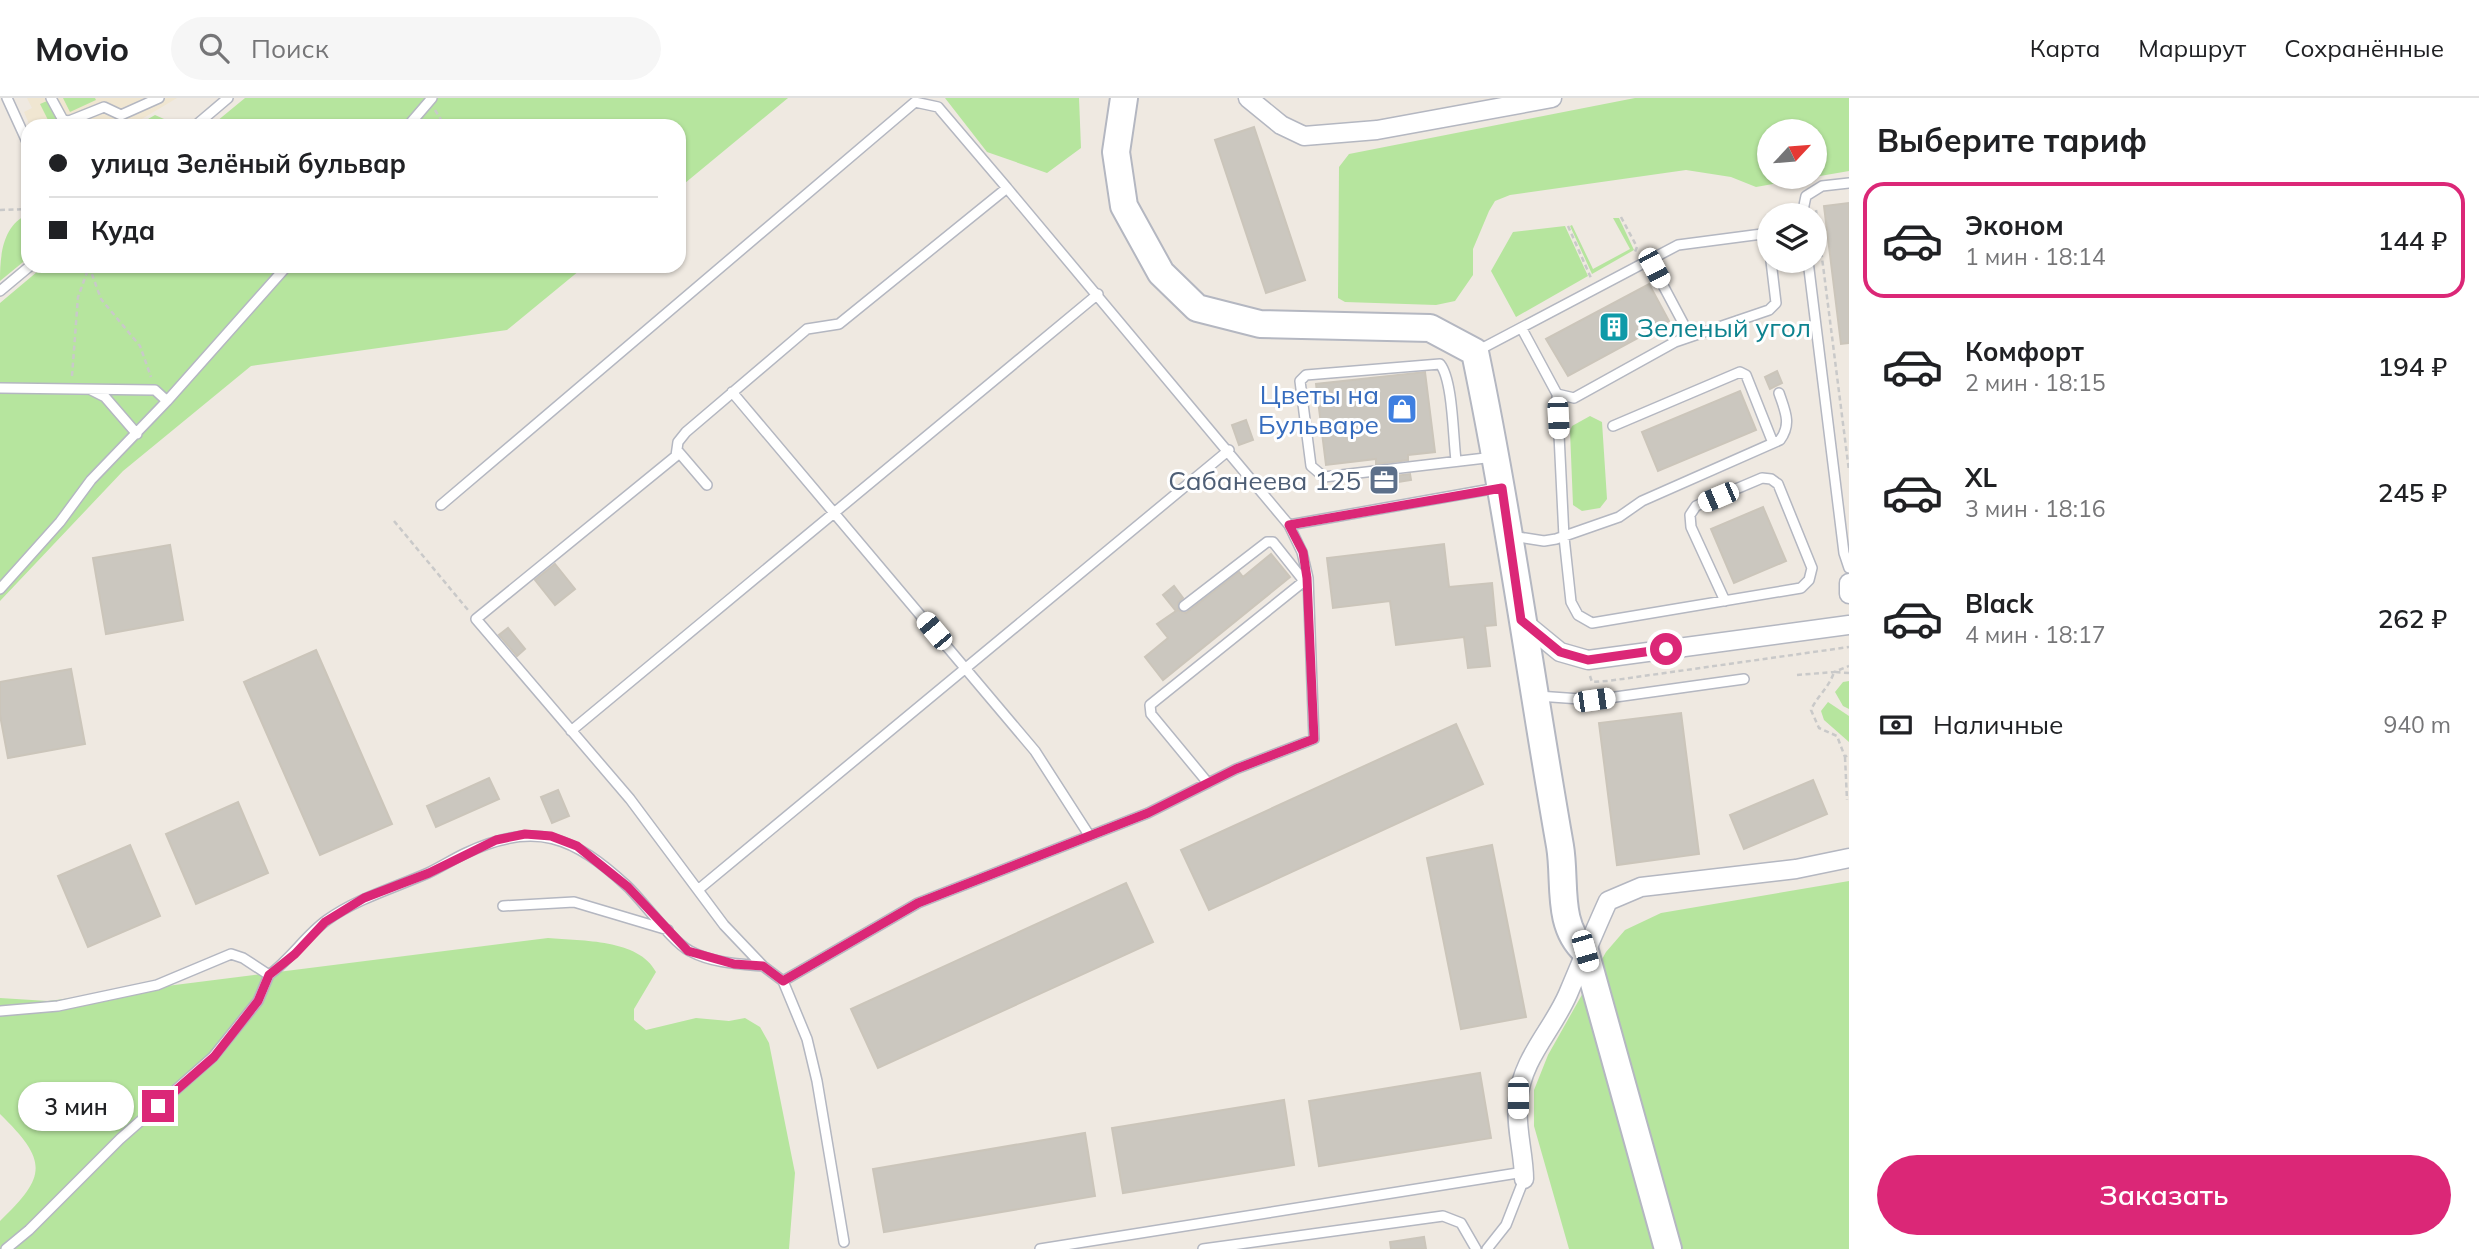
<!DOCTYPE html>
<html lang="ru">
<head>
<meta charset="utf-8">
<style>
  body { margin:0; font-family:Mulish,sans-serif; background:#f6f6f6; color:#202124; height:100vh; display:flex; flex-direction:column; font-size:26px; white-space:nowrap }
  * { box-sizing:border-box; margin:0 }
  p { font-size:23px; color:#757577 }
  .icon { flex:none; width:38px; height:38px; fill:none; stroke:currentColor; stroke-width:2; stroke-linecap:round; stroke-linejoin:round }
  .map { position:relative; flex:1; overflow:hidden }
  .side { display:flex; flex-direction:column; background:#fff; width:630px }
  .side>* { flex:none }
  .guide { position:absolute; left:21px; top:21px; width:665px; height:154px; border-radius:21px; box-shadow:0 2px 5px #0004; display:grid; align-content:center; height:154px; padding:0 28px; background:#fff }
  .needle { width:46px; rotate:64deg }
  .buttons { position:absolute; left:1757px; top:21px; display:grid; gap:14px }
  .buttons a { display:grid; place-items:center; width:70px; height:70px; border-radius:50%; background:#fff; box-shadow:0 2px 5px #0004; font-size:35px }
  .end { position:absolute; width:32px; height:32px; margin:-16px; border:9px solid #db2777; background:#fff; box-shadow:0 0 0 4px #fff }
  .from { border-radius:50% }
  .bubble { position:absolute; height:49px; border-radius:24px; background:#fff; box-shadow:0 2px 5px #0004; font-size:23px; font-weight:600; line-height:49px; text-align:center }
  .car { position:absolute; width:21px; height:42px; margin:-21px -10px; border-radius:9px; box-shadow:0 0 5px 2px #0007; background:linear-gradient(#fff 24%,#345 0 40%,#fff 0 76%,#345 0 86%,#fff 0) }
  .guide b { display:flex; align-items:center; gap:24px; height:66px; font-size:26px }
  .guide b+b { border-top:2px solid #e0e0e0 }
  .guide i { width:18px; height:18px; background:#202124 }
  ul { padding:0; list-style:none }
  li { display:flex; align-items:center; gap:21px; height:116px; margin:0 14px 10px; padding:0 14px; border:4px solid transparent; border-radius:21px }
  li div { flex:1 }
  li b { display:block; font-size:26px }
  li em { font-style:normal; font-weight:600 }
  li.on { border-color:#db2777 }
  li>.icon { width:63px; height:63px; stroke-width:1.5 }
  h2 { padding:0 28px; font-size:32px; line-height:84px }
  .pay { display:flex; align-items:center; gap:18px; height:77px; padding:0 28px; font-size:26px }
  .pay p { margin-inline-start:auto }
  .action { display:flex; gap:14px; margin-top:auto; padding:14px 28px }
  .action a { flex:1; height:80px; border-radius:42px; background:#db2777; color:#fff; font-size:28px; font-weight:600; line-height:80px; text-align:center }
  header { display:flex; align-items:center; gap:42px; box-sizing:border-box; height:98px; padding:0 35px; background:#fff; border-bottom:2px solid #e0e0e0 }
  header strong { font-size:33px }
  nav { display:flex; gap:38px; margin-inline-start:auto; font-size:24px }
  .search { width:490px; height:63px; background:#f6f6f6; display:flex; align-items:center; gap:18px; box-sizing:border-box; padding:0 24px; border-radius:38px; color:#757577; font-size:26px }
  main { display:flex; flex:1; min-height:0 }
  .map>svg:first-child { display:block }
</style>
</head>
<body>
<header>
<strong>Movio</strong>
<div class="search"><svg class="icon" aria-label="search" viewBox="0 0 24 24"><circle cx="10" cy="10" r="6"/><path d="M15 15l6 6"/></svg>Поиск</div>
<nav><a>Карта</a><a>Маршрут</a><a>Сохранённые</a></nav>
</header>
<main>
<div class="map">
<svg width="1849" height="1151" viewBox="0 0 1849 1151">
  <rect width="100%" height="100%" fill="#efe9e1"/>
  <path fill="#f0e6d1" d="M27,0H177L130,28H30L24,14L32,10Z"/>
  <path fill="#b6e59e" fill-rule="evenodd" d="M63,0H95L96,2L70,14Z
    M245,0H788L679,90V28H211Z
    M945,0H1079L1081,50L1047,75L987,54Z
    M1635,0H1849V73L1756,89L1731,79L1686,72L1510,97L1495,103L1489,113L1473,151V177L1455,203L1436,207L1345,204L1338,200L1339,69L1349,56ZM1769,33H1815V79H1769Z
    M47,3L65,28H51L40,6Z
    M155,17L164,21L168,28H136Z
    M28,116V160L0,183C0,158 2,128 28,116Z
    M1613,120H1619L1634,152L1592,176L1570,128L1572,127L1593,171L1630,151Z
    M1565,128L1588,178L1516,219L1491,173L1513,134Z
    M44,168H585L507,232L251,268L123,373L0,503V205Z
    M1590,318L1602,324L1607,401L1600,410L1582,413L1573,407L1570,333L1572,328Z
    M1849,583V611L1843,608L1835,594L1843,584Z
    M1828,604L1849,618V644L1824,622L1821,613Z
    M1849,783V1151H1569L1534,1028V992L1548,957L1606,854L1625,832L1661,815Z
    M548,840C582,843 639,841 656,874L634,911V922L646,932L696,920L729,923L745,920L760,929L769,945L795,1075L789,1151H0V1123C47,1078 48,1063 0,1016V900L48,903Z"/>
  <path fill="#cbc7bf" stroke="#cbc5ba" stroke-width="2" d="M1254,29L1305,182L1266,195L1215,42Z
    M1849,105V245L1841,246L1824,108Z
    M1649,186L1669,223L1568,278L1546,241Z
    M1777,273L1782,285L1770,291L1765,279Z
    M1425,274L1435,354L1408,357V362L1376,366V361L1326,367L1316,286Z
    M1740,293L1756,332L1658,373L1642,334Z
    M1246,322L1253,342L1239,347L1232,327Z
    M1410,376L1411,382L1379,387L1378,380Z
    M1763,409L1786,463L1734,485L1711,431Z
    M1444,446L1449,489L1492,485L1496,527L1485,528L1490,568L1468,570L1464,539L1396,547L1390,503L1333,510L1327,460Z
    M170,447L183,522L106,536L93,460Z
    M1271,456L1290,479L1163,582L1145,559L1168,540L1157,526L1176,513L1163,497L1174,488L1183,500L1178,505V512L1186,515L1239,474L1243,479Z
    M555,466L575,491L555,507L535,482Z
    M508,530L525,551L517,558L499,537Z
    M316,552L392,726L320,757L244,584Z
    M71,571L85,646L8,660L0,617V584Z
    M1681,615L1699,756L1617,767L1599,625Z
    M1456,626L1483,686L1209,812L1181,752Z
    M489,680L499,701L436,729L427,708Z
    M1813,682L1827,716L1744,751L1730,717Z
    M558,692L569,718L552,725L541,699Z
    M238,704L268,775L196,806L166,736Z
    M130,747L160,818L88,849L58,778Z
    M1492,747L1526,919L1461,931L1427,760Z
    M1126,785L1153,844L878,970L851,911Z
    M1480,975L1491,1040L1319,1068L1309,1003Z
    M1284,1002L1294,1067L1123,1095L1112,1030Z
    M1085,1035L1095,1098L884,1134L873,1071Z
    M1424,1139L1426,1151H1391L1390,1144Z"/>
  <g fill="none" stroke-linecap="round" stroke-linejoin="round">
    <g stroke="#b4b7c1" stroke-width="12">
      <path id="service" d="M7,0L28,46
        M51,0L63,22L69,23L104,9L121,17L159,0
        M195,28L228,0
        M408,28L432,0
        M28,87V97
        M1802,117L1806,98L1822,88L1849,85
        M1649,161L1690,238
        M1808,163L1844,455L1849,470
        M0,193L30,168
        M1522,231L1557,296L1574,300L1675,244L1769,212L1776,205L1771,163
        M1477,253L1678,147L1762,136L1769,145
        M0,290L155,292L167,303L91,382L60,424L0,491
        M91,292L105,299L137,336
        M732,294L1035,653L1089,737
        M1557,296L1564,439L1571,504L1578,517L1592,525L1801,490L1809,482L1812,470L1778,386L1771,381L1762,380L1696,408L1690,417L1691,429L1725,503
        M167,303L287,168
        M1613,328L1740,274L1746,277L1773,345
        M677,352L707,387
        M1456,362C1453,340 1453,282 1440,266L1306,277L1300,283L1311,368L1324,379L1494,359
        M441,407L915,4L938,9L1007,90
        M1512,438L1544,443L1556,441L1619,419L1642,403L1780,342C1792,326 1785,313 1779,295
        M1184,508L1267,444H1273L1304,483
        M1538,598L1594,602L1744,581
        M571,633L1098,196
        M1208,685L1151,616L1150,607L1308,480
        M699,791L1229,352
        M503,808L574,804L668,832
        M783,883L918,805L1148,715L1236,671L1314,641L1308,480L1302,454L1289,427
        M0,913L58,908L157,887L231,856L243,860L269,877C291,861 306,837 327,822C358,800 394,790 428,775C441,769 453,761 466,755C535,722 574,739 627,788C644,804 673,845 690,853C712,865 739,866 763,868
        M844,1144L817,983L807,941L783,883L763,868L724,827L630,701L476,521L676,358L678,344L686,334L807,231L839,226L1007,90L1289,427L1497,390
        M6,1151L29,1132L120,1041L213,959L258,903L269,877
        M1040,1151L1524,1074
        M1203,1151L1443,1118L1461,1125L1476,1151
        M1487,1151L1506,1127L1524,1081"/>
    </g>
    <g stroke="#b4b7c1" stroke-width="21">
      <path id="minor" d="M1248,0L1281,27L1304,38L1377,32L1552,0
        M1849,485V496
        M1521,522L1560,554L1588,562L1849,527
        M1524,1081C1524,1055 1515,1029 1518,1002C1522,960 1552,933 1568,896C1581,865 1594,834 1608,803L1641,789L1796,771L1849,760"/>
    </g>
    <g stroke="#b4b7c1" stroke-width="30">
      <path id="secondary" d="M1124,0L1116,54L1124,108L1161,175L1197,210L1260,226L1430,230L1475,254C1509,418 1531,583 1560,748C1566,783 1556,827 1585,853L1668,1151"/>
    </g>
    <path stroke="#c9c9c9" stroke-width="2.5" stroke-dasharray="5 3.5" stroke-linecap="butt" d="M435,12L445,28
      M0,112L28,111
      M1816,112L1849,373
      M1621,119L1637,149L1634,156
      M1568,128L1591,180
      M89,168L101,201L140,248L151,279
      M72,278L78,199L89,169
      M394,423L468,512
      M1849,575L1834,574C1829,590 1817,598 1811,612L1819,630L1837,638L1845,659L1849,656
      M1797,577L1834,574L1849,568
      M1590,578L1592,584L1608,583L1849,549
      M1845,659L1847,702"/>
    <use href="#service" stroke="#fff" stroke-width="9"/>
    <use href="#minor" stroke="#fff" stroke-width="18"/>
    <use href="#secondary" stroke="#fff" stroke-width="26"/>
  </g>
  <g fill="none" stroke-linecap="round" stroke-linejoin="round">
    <path stroke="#db2777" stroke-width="9" d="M158,1008L214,959L258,903L269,877L295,856L325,824L364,800L429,775L496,742L525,736L551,738L577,748L628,789L688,853L734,866L763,868L783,883L918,805L1148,715L1236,671L1314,641L1307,480L1303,454L1289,427L1502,390L1521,522L1560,554L1588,562L1666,551"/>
  </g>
  <defs>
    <g id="building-square" transform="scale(1.575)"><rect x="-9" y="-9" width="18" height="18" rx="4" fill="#0f9aa8" stroke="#fff"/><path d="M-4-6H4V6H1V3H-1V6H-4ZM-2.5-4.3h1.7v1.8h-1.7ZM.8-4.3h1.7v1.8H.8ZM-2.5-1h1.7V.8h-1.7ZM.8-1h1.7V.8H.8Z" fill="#fff"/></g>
    <g id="shop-square" transform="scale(1.575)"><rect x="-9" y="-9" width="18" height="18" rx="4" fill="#3f7fe0" stroke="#fff"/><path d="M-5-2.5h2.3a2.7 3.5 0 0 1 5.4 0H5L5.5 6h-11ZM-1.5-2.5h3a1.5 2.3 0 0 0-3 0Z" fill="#fff"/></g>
    <g id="office-square" transform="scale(1.575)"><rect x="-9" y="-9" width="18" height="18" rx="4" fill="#5c6f8a" stroke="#fff"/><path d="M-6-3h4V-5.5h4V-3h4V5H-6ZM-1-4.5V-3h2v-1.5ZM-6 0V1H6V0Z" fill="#fff"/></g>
  </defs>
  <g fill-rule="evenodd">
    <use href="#building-square" x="1614" y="229"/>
    <use href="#shop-square" x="1402" y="311"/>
    <use href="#office-square" x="1384" y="382"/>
  </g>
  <g text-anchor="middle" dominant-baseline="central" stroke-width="6" stroke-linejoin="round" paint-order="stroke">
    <g font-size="26" fill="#0d838f" stroke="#fff" text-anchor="start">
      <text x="1637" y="229">Зеленый угол</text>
    </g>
    <g font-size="26" fill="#366cbe" stroke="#fff" text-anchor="end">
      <text x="1379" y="296">Цветы на<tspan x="1379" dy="30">Бульваре</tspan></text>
    </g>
    <g font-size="26" fill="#4e5e75" stroke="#fff" text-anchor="end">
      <text x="1361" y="382">Сабанеева 125</text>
    </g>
  </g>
</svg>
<div class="buttons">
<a><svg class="needle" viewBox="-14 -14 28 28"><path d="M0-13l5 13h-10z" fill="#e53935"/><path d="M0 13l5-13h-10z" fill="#757577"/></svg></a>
<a><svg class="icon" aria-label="layers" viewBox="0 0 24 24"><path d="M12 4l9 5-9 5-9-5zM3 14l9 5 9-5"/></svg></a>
</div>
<i class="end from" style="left:1666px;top:551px"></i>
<i class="end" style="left:158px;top:1008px"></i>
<div class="bubble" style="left:18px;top:984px;width:116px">3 мин</div>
<i class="car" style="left:1654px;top:170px;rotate:152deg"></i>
<i class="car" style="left:1558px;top:320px;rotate:177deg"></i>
<i class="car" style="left:1718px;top:399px;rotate:247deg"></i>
<i class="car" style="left:934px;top:533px;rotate:320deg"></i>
<i class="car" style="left:1594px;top:602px;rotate:82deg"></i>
<i class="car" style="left:1585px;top:853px;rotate:164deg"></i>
<i class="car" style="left:1518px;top:1000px;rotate:180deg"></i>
<div class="guide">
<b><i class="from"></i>улица Зелёный бульвар</b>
<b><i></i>Куда</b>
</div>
</div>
<section class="side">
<h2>Выберите тариф</h2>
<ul>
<li class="on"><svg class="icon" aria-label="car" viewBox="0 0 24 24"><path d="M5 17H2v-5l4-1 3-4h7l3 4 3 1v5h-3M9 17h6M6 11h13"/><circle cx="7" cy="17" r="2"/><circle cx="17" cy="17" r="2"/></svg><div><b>Эконом</b><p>1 мин · 18:14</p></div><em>144 ₽</em></li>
<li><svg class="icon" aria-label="car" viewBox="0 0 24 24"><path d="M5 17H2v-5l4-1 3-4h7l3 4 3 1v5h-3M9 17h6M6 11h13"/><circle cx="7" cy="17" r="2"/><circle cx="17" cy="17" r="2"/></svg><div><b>Комфорт</b><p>2 мин · 18:15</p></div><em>194 ₽</em></li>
<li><svg class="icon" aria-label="car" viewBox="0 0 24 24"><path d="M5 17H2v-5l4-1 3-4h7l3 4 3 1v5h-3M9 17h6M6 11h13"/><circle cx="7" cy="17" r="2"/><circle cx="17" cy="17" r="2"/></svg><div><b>XL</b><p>3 мин · 18:16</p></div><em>245 ₽</em></li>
<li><svg class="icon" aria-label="car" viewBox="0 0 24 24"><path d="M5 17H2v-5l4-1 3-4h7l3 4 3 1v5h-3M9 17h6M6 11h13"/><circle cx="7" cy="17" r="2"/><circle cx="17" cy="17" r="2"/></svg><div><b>Black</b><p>4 мин · 18:17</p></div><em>262 ₽</em></li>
</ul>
<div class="pay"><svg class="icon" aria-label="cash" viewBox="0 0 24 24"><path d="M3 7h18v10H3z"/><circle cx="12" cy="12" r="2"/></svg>Наличные<p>940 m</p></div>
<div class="action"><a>Заказать</a></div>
</section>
</main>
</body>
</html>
